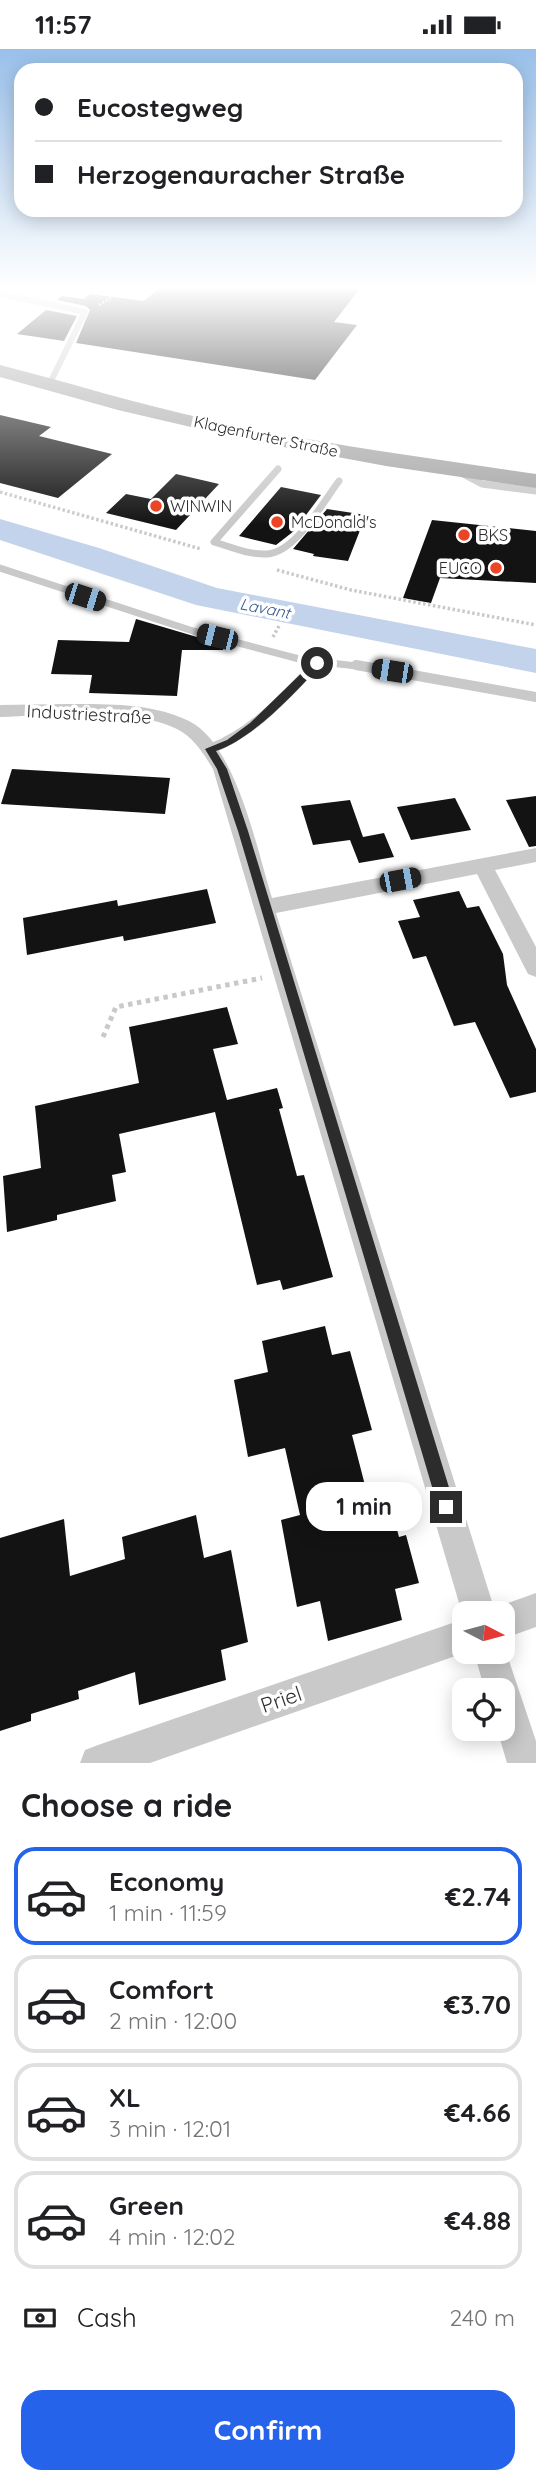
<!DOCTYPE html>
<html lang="en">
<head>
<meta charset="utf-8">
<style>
  body { margin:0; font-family:Quicksand,sans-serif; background:#f6f6f6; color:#202124; height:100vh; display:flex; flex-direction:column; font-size:26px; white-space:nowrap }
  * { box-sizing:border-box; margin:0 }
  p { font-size:23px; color:#757577 }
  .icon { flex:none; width:38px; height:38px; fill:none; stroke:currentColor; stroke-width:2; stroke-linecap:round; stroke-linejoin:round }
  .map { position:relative; height:1714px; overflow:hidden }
  .side { display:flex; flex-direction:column; background:#fff; flex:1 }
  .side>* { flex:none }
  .guide { position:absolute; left:14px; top:14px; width:509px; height:154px; border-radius:21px; box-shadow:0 4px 18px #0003; display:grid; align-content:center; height:154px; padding:0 21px; background:#fff }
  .needle { width:46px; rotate:96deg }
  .fabs { position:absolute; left:452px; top:1552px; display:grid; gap:14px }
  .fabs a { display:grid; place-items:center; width:63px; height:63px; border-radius:14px; background:#fff; box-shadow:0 4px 18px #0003; font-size:35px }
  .end { position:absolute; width:32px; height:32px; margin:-16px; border:9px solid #2c2c2c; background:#fff; box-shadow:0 0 0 4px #fff }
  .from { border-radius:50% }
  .bubble { position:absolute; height:49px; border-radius:21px; background:#fff; box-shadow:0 4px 18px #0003; font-size:23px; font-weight:700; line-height:49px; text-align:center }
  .car { position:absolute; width:21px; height:42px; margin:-21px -10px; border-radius:9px; box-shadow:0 0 5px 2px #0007; background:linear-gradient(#222 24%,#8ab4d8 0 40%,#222 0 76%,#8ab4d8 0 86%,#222 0) }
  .guide b { display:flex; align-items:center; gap:24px; height:66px; font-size:26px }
  .guide b+b { border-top:2px solid #e0e0e0 }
  .guide i { width:18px; height:18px; background:#202124 }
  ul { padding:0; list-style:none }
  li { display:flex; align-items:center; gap:21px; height:98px; margin:0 14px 10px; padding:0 7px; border:4px solid #e0e0e0; border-radius:21px }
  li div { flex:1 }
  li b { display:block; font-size:26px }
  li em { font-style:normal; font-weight:700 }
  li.on { border-color:#2563eb }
  li>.icon { width:63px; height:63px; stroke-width:1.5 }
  h2 { padding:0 21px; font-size:32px; line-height:84px }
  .pay { display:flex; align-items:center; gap:18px; height:77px; padding:0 21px; font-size:26px }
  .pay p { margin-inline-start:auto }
  .cta { display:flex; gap:14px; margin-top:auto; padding:14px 21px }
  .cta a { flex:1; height:80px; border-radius:21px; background:#2563eb; color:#fff; font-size:28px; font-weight:700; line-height:80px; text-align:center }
  .status { display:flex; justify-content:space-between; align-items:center; height:49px; padding:0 35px; background:#fff; direction:ltr }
  .status svg { height:19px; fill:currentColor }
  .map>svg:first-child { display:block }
</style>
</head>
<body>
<div class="status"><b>11:57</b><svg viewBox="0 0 49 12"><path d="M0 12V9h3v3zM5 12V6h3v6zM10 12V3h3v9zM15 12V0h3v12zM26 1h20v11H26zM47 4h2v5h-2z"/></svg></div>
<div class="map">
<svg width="536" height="1714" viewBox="0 0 536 1714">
  <rect width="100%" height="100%" fill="#fff"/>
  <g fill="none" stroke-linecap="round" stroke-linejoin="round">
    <path fill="#c4d3ec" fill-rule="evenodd" d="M0,470L99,499L217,539L536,600V624L196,556L0,491Z"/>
  </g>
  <path fill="#131313" d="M162,237H362L334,273L357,276L315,331L76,294L90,261L86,257L57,251L62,247L84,250L90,245L144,252Z
    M46,261L77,267L64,292L17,285Z
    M0,366L51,378L39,387L112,405L58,449L0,434Z
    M176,425L219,435L176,481L106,464L126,445L151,450Z
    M281,438L321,446L294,482L276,496L239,487Z
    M327,460L366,466L348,512L313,507L314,505L293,500Z
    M432,471L536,482V534L440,529L431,554L403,549Z
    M136,570L224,596L223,601H182L177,647L89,644L92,626L51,625L58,591L129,593Z
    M12,720L170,729L165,765L1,755Z
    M536,747V797L529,798L506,751Z
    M455,749L471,781L411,791L397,758Z
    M350,751L363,788L384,784L394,808L359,814L350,791L313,796L301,757Z
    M207,840L216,874L124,892L123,887L27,906L23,869L117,851L118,857Z
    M459,842L467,859L479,857L503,905L507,936L536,1000V1043L510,1049L475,973L454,977L426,907L413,910L398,872L420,868L413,851Z
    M227,958L238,995L213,1000L227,1051L277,1039L283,1059L279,1060L297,1127L304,1126L333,1228L283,1241L280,1231L257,1236L215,1063L119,1085L126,1123L112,1126L116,1152L57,1166V1171L7,1183L3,1127L41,1119L35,1057L139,1034L129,978Z
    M325,1277L332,1306L350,1302L372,1381L352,1386L367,1444L386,1439L399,1488L406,1486L419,1534L395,1540L402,1571L328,1592L320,1552L297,1558L281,1471L300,1466L285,1399L248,1408L234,1331L268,1323L262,1292Z
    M196,1466L204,1509L231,1501L248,1593L221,1601L226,1631L139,1656L135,1623L78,1642L79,1650L31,1665V1672L0,1682V1489L64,1470L70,1527L125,1510L122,1488Z"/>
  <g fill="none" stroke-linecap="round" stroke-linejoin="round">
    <path stroke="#c9c9c9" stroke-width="2.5" stroke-dasharray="2 2" stroke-linecap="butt" d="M99,256L129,237"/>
    <path stroke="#c9c9c9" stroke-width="3.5" stroke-dasharray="2.5 2.5" stroke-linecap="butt" d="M0,443L201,500
      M277,521L351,541L536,576
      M273,588L279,577"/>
    <path stroke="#c9c9c9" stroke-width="5" stroke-dasharray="4.5 4.5" stroke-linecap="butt" d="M103,988L116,958L262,929"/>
    <path stroke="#c9c9c9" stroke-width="6" d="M0,245L85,263L49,336"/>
    <path stroke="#c9c9c9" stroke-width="7" d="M278,420L214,493C231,498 249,506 267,505C296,503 323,453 339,432
      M459,423L482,435L536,442
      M0,519L193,582L303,611L366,618
      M313,618L317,614"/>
    <path stroke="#c9c9c9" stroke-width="10" d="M356,616L536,648
      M210,700C254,683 283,649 315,616"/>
    <path fill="#c9c9c9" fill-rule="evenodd" d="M67,655C107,655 153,654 189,672C236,695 257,801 272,849L536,799V813L495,821L536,898V928L528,925L477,825L276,864L494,1559L536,1544V1578L502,1590V1564H464V1568L462,1564L213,720C204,705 193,688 177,680C134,658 49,666 0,668V656Z
      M464,1570V1603H466L464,1604L150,1714H80L85,1701L98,1696Z
      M502,1591L536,1692V1714H507L497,1680H502V1642H485L474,1603H502Z"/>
    <path fill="#a4a4a4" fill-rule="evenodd" d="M0,316C71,334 140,356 211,371C318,395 427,409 536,425V439L386,417L251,392L118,361L0,328Z"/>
  </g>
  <linearGradient id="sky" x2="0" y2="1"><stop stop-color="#99c0ea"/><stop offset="0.5" stop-color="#fff"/><stop offset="1" stop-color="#fff" stop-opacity="0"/></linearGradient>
  <rect width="536" height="476" fill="url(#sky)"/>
  <path fill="#2c2c2c" d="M314,612L322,614C297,643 251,691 216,702L227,720L248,782L455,1458L452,1464L446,1466L440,1464L438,1458L238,782L217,720L205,700L227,691L250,674Z"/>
  <g fill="#ec4526" stroke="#fff" stroke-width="2.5">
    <circle cx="156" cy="457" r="7"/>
    <circle cx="277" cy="473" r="7"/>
    <circle cx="464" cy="486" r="7"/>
    <circle cx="496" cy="519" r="7"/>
  </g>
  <g text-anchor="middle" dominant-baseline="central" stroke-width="7" stroke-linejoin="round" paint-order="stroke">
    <g font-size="16" fill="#2c2c2c" stroke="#fff">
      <text transform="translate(266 387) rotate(12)">Klagenfurter Straße</text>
    </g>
    <g font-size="16" fill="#2c2c2c" stroke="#fff" text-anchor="start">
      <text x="170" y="457">WINWIN</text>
      <text x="291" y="473">McDonald's</text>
      <text x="478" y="486">BKS</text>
      <text x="482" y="519" text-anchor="end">EUCO</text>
    </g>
    <g font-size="16" font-style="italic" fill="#385a91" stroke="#fff">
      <text transform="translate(265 559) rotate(11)">Lavant</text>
    </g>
    <g font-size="18" fill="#2c2c2c" stroke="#fff">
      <text transform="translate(89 665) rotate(3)">Industriestraße</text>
    </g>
    <g font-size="21" fill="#2c2c2c" stroke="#fff">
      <text transform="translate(281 1650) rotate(-19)">Priel</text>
    </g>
  </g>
</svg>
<div class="fabs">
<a><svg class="needle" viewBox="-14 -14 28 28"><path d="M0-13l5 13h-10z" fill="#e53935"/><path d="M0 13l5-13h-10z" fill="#757577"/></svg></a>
<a><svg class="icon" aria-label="locate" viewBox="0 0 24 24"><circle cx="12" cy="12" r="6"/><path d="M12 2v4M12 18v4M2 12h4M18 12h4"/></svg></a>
</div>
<i class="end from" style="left:317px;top:614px"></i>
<i class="end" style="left:446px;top:1458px"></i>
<div class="bubble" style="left:306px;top:1433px;width:116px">1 min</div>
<i class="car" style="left:85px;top:548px;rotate:108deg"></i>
<i class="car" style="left:217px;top:588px;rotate:284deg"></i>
<i class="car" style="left:392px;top:622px;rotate:279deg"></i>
<i class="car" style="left:400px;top:831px;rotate:79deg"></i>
<div class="guide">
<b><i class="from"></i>Eucostegweg</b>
<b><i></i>Herzogenauracher Straße</b>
</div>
</div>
<section class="side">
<h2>Choose a ride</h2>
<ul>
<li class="on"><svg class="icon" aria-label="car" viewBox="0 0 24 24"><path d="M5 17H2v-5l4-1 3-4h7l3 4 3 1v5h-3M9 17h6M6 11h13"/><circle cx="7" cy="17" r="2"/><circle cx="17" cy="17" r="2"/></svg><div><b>Economy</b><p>1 min · 11:59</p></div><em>€2.74</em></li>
<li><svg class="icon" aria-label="car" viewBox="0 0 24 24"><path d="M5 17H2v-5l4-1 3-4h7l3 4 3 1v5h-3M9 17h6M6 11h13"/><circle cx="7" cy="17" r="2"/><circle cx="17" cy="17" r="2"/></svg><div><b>Comfort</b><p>2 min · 12:00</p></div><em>€3.70</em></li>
<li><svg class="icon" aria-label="car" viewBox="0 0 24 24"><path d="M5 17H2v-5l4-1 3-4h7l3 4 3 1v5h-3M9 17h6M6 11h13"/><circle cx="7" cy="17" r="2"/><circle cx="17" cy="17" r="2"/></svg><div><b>XL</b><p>3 min · 12:01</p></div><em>€4.66</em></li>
<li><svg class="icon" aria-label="car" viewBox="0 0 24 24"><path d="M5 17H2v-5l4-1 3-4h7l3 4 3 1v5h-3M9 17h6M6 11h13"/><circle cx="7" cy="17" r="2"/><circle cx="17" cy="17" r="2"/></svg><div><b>Green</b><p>4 min · 12:02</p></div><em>€4.88</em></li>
</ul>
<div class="pay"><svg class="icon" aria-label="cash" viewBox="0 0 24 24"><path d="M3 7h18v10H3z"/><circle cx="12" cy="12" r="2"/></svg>Cash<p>240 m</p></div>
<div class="cta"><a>Confirm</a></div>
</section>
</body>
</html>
